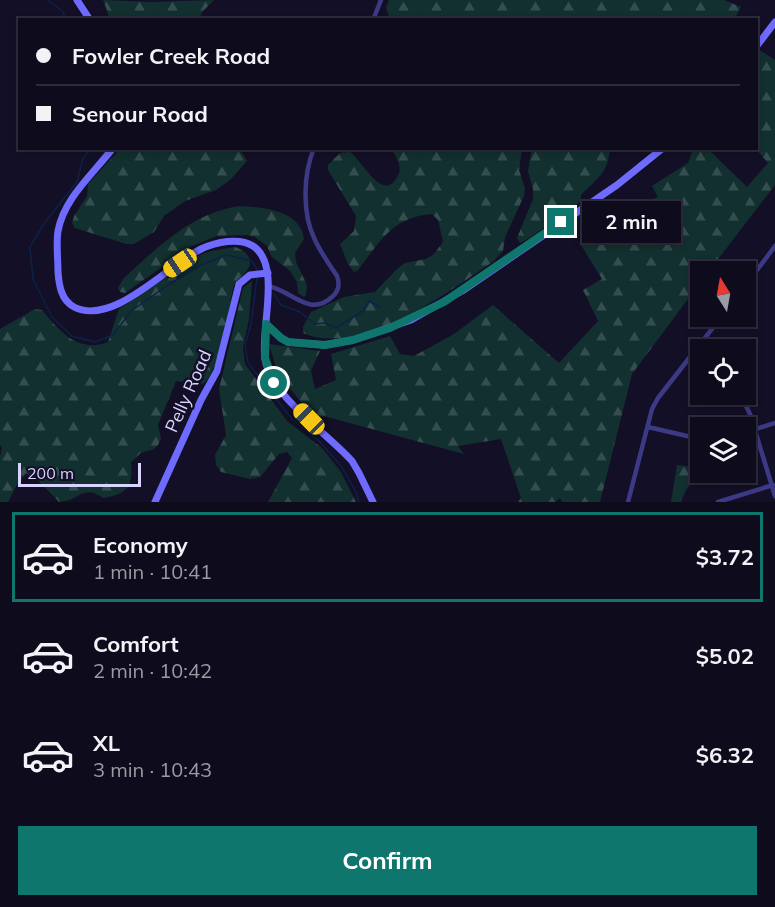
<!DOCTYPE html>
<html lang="en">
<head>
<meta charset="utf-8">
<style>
  body { margin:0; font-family:Mulish,sans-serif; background:#171425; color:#f1f3f6; height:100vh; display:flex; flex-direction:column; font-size:22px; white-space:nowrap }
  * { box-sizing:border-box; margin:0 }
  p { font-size:20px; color:#9b9ba3 }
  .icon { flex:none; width:33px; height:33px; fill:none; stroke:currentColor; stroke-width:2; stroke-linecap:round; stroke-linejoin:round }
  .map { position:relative; height:502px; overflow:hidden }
  .drawer { display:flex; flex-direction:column; background:#0e0b1c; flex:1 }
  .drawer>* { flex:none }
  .guide { position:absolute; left:18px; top:18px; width:740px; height:132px; border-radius:0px; box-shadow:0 3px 9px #0003,0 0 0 2px #2e2b3b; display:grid; align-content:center; height:132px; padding:0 18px; background:#0e0b1c }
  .needle { width:39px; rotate:349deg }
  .buttons { position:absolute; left:690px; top:261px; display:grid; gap:12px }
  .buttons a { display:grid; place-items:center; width:66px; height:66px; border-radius:0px; background:#0e0b1c; box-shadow:0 3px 9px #0003,0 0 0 2px #2e2b3b; font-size:30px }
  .scale { position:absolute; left:18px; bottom:15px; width:123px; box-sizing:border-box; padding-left:6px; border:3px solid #d9d4ff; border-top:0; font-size:16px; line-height:21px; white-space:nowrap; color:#d9d4ff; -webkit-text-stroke:4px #130f26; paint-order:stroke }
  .end { position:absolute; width:27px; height:27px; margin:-14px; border:8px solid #0f766e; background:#fff; box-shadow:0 0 0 3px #fff }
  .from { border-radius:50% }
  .bubble { position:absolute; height:42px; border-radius:0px; background:#0e0b1c; box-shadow:0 3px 9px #0003,0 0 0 2px #2e2b3b; font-size:20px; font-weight:700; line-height:42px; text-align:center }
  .car { position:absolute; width:18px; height:36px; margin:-18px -9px; border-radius:8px; box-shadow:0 0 4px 2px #0007; background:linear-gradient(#f5c518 24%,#345 0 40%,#f5c518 0 76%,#345 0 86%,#f5c518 0) }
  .guide b { display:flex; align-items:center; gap:21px; height:57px; font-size:22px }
  .guide b+b { border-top:2px solid #2e2b3b }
  .guide i { width:15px; height:15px; background:#f1f3f6 }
  ul { padding:10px 0 0; list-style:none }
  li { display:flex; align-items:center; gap:18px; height:90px; margin:0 12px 9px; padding:0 6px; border:3px solid transparent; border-radius:0px }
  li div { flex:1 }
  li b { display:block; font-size:22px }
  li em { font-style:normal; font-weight:700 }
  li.on { border-color:#0f766e }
  li>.icon { width:54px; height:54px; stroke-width:1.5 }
  .button { display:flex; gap:12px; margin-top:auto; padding:12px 18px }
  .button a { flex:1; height:69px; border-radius:0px; background:#0f766e; color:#fff; font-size:24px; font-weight:700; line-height:69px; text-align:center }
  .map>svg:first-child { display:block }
</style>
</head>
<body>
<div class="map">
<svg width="775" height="502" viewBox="0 0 775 502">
  <defs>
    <pattern id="forest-firs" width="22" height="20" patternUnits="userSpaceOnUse" patternTransform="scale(1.5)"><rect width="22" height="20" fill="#12302f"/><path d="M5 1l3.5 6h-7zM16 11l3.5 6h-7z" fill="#344d4e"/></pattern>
  </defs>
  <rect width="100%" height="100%" fill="#130f26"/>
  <path fill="url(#forest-firs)" d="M103,0L151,2L214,0L203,11L198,20L110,19Z
    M389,0H724L741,7L734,20H390L386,7Z
    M758,49L775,60V185L709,271L700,272V283L632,374L600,502H562L560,498L555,502H518L521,498L501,439L458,446L464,454L324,416L315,419L278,374L269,344L320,351L311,371L315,389L336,380L331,354L390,336L400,354L414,356L454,334L493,305L559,363L598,321L583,290L602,279L581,245L610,226L643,217L638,204L658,197L652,186L688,163L693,149H708L747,187L768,163L756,149V52Z
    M532,148L610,149C607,175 598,177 581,195V201L531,237L520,243L517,238L533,199V189L528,171Z
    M120,149H236L243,154L247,161L231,179L216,190L185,201L164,216L154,232L134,244H126L75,228L72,223L74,216L87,196L88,184Z
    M391,149H522L519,170L525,188L524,196L505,237L503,251L494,261C450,291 359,358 303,333V327L311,312L344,297L375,292L397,269L405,263L426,259L434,254L443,242L438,220L432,214C392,217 380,242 358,270L354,272L348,264L340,244L354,231L356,216L328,170V165L340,153L350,152C362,160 384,206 398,175C403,167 396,156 391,149Z
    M239,206C261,207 301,210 304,239L295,253L296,262L307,285L306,295L304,297L298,293L297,282L290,271L271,256L267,246L255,237L247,235L217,236L192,246L125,293L120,292L118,288L123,279C158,247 190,214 239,206Z
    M235,247C243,250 250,254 250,263C249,273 238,277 234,285C233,288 233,291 232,294C228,312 218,374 204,383C198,387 183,382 176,381L158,425L161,438L158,445L154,449L141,453L131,462C133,487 128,494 103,498C83,483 78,502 59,502L38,480L26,473L16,487L8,502H0V457L2,448L0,445V329L35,309L42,310C59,330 77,354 108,342L119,309L200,255L211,251Z
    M252,281L249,319L243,347L245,364L287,421L322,448L341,472L356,502H268L292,458L287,452L279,454L260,477L250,479L221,472L216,465L215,455L226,435L219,389L243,288Z
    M677,465L692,467L700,466V472L725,473L714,476L695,478L686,490L681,502H671Z"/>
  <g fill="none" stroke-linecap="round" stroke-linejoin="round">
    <path stroke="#0c2248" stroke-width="1.5" d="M48,0L63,12L66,20
      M92,148L83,158L77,182L43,225L30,247L33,279L52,317L72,336L95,342L113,335L131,311L168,285L201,265L226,255L252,261L258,271
      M257,278L251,324L245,345L248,363L292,419L319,441L341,466L356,492L359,502
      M274,294L281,305L300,312L315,324L325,323L336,328L363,311L369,301L380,307"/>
    <path stroke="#3d3a85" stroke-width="4.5" d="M373,20L381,0
      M746,285L775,246
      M268,286C291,290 309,318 332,297C339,291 340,284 337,276C329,264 321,253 315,240C302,214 303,175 314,148
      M689,360L700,369
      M734,394L745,404L750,414L775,496
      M648,427L700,439
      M746,432L775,423
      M628,502L652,409L658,398L722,316
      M718,502L773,485"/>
    <path stroke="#6f6bff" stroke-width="7" d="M77,0L90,20
      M756,47L775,22
      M113,148C93,174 64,198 58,231C56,244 58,258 58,272C59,285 61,300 74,307C113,327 168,265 201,249C216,242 239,237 253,246C282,265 260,329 265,359C271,396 327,433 352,461L359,473L373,502
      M266,324L281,338L288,342L325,345L353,340L411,320L462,291L617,185L663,148
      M155,502L201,400L217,371L239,284L250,275L268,273"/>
  </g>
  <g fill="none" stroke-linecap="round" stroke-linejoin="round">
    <path stroke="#0f766e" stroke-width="8" d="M274,383L265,358L266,324L281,338L288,342L325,345L353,340L390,328L444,302L561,222"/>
  </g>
  <g text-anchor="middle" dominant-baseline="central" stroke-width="5" stroke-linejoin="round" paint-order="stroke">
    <g font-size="18" fill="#d9d4ff" stroke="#130f26">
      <text transform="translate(188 391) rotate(-66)">Pelly Road</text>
    </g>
  </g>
</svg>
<div class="buttons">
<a><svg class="needle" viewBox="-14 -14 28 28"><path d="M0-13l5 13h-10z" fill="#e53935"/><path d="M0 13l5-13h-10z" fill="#9b9ba3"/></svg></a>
<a><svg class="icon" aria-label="locate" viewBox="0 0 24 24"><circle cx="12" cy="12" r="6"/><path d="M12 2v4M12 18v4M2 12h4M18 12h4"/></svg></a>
<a><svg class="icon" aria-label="layers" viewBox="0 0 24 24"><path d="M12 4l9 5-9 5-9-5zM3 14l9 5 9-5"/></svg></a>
</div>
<div class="scale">200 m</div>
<i class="end from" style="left:274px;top:383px"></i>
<i class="end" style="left:561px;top:222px"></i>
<div class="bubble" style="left:582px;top:201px;width:99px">2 min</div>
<i class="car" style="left:180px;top:263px;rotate:236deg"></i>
<i class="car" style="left:309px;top:419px;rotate:315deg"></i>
<div class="guide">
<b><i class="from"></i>Fowler Creek Road</b>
<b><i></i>Senour Road</b>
</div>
</div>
<section class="drawer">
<ul>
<li class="on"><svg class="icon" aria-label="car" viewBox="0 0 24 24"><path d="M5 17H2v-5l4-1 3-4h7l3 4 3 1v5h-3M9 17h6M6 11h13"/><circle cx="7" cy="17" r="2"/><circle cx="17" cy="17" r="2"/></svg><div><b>Economy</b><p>1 min · 10:41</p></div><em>$3.72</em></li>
<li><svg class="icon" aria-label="car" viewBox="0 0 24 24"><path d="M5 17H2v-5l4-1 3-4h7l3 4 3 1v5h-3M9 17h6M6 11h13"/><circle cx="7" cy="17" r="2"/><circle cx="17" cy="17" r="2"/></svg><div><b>Comfort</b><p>2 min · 10:42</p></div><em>$5.02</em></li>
<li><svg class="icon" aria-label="car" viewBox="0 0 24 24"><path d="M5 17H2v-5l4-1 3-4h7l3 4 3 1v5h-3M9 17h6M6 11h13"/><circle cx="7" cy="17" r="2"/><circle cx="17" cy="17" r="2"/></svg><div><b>XL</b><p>3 min · 10:43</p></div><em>$6.32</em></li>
</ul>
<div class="button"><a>Confirm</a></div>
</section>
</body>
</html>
